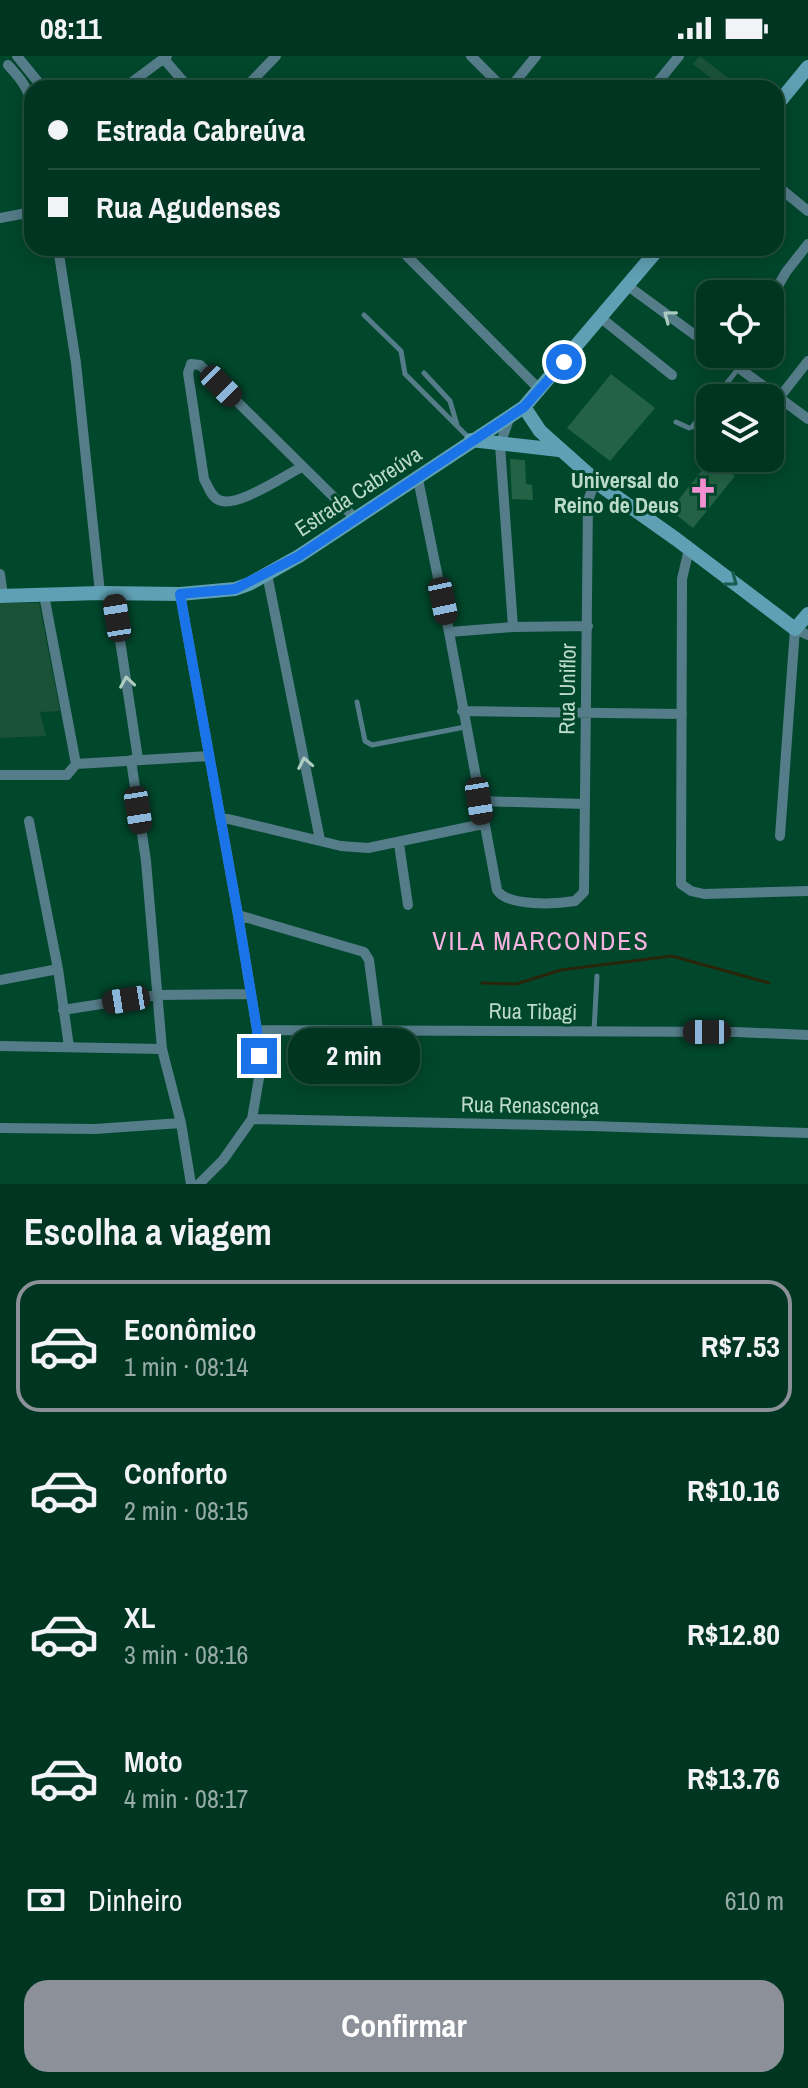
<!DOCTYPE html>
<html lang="pt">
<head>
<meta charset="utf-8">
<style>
  body { margin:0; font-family:"Archivo Narrow",sans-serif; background:#0e402e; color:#f1f3f6; height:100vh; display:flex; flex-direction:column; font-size:30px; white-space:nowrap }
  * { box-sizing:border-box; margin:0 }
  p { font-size:26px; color:#95aba5 }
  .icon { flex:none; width:44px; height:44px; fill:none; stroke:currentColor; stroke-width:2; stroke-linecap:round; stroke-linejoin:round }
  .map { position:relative; height:1128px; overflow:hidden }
  .panel { display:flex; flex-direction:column; background:#003521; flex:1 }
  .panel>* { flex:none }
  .guide { position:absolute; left:24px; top:24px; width:760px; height:176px; border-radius:24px; box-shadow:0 4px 20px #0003,0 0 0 2px #22503f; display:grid; align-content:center; height:176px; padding:0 24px; background:#003521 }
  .fabs { position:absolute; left:696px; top:224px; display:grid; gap:16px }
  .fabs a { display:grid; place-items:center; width:88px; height:88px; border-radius:16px; background:#003521; box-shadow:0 4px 20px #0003,0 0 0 2px #22503f; font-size:40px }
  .end { position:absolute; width:36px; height:36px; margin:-18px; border:10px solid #1a73e8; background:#fff; box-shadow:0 0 0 4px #fff }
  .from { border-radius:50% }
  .bubble { position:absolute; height:56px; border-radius:24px; background:#003521; box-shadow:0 4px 20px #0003,0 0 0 2px #22503f; font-size:26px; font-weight:800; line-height:56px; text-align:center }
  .car { position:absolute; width:24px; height:48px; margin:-24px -12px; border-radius:10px; box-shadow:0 0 6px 2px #0007; background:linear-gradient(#222 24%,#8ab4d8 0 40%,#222 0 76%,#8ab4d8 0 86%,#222 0) }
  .guide b { display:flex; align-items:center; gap:28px; height:76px; font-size:30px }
  .guide b+b { border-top:2px solid #22503f }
  .guide i { width:20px; height:20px; background:#f1f3f6 }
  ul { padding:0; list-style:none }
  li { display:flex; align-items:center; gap:24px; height:132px; margin:0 16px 12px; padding:0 8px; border:4px solid transparent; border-radius:24px }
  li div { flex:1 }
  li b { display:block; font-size:30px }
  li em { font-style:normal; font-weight:800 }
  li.on { border-color:#8c9099 }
  li>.icon { width:72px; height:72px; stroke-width:1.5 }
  h2 { padding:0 24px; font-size:36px; line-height:96px }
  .pay { display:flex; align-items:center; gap:20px; height:88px; padding:0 24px; font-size:30px }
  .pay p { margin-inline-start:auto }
  .primary-button { display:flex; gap:16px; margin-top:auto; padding:16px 24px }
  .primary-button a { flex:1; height:92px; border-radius:24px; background:#8c9099; color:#fff; font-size:32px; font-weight:800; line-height:92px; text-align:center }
  .status { display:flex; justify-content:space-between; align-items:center; height:56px; padding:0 40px; background:#003521; direction:ltr }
  .status svg { height:22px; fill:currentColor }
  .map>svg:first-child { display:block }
</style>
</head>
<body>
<div class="status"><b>08:11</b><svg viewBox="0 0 49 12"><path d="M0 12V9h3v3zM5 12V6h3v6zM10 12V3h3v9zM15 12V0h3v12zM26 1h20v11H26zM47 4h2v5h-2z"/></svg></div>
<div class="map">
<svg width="808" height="1128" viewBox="0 0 808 1128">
  <rect width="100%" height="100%" fill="#00472c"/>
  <path fill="#1a5238" d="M700,0L728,22L722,31L693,8Z
    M0,547H39L60,655L40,656L46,680L0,682Z"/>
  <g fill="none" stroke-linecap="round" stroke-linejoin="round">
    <path stroke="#292509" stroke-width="3" d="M482,927L516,928L561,914L672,900L769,927"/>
  </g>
  <path fill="#236245" d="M611,318L655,352L610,405L567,372Z
    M712,402L735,420L693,472L670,454Z
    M510,403L525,404L526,428L532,429L533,444L512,443Z"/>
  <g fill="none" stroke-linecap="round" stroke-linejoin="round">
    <path stroke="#557c89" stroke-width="5" d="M364,259L401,295L405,318L470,383
      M424,317L450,345L457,369
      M715,342L738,313
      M676,366L689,372L692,371L710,348
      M357,646L365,685L372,689L465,671
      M594,975L597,920"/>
    <path stroke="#557c89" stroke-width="10" d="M17,0L43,32
      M471,0L503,32
      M163,2L189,32
      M8,9C20,22 29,33 32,50
      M124,32L167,0
      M245,32L276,0
      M510,32L536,0
      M653,32L679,0
      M776,129L808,155
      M0,162L32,156
      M58,192L76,307L100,537
      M399,192L540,334
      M628,230L710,290
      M770,244L786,216L808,188
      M601,262L672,319
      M720,298L808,363
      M779,342L808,305
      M510,360L500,389L513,571
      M302,411C285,419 236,453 219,444C211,441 208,430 204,423L188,317L191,308L200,309L356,463
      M418,423L449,576L497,834C507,851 557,848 575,845L584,836L588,445L595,425
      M689,493L682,523L681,828L691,835L704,838L808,835
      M0,518L3,540
      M267,518L320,784
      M113,538L138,703
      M180,538L238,859L257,974L259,1000V1022L252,1063L223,1104L199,1128
      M44,539L76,708
      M449,576L513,571L588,570
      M462,655L682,658
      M131,704L146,805L162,993L181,1067L191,1128
      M0,719H67L76,708L209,700
      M479,745L585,748
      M220,761L341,790L368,792L483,768
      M29,765L58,913L69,991
      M780,780L795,573L808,579
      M399,788L408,849
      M238,859L364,896L369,904L378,973
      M0,924L58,913
      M63,954L158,939L250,938
      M257,974L736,976L808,979
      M0,990L162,993
      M252,1063L590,1070L808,1077
      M0,1072L95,1073L181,1067"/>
    <path stroke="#5fa0b4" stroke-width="14" d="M776,50L808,11
      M524,351L540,375L604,432L676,483L795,573L808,558
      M471,384L559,394
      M0,540L100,537L180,538L235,533L249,528L299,500L524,351L659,192"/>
  </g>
  <defs><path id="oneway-chevron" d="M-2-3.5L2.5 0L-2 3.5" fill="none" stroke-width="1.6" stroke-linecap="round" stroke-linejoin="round" transform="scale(2)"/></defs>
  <g stroke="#adccbf">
    <use href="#oneway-chevron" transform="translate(669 260) rotate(-143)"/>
    <use href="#oneway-chevron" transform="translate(127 626) rotate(-99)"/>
    <use href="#oneway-chevron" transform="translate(305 707) rotate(-101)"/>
  </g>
  <use stroke="#185d4e" href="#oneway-chevron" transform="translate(732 525) rotate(37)"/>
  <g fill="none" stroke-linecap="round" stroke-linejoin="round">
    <path stroke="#1a73e8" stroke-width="10" d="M259,1000L257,974L238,859L180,538L235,533L299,500L524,351L564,306"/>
  </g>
  <defs>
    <g id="church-bare" transform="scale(2.4)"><path d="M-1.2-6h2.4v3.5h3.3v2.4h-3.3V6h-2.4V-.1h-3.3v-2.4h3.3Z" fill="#f491d4" stroke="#00472c" stroke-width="2.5" paint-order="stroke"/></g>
  </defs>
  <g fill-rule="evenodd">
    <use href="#church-bare" x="703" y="437"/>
  </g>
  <g text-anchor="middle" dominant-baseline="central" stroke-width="6" stroke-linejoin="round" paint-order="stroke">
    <g font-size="22" font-weight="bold" fill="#bcdac9" stroke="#00472c" text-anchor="end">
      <text x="679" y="424">Universal do<tspan x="679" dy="25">Reino de Deus</tspan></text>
    </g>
    <g font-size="22" fill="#bcdac9" stroke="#00472c">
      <text transform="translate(358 435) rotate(-33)">Estrada Cabreúva</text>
      <text transform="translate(567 633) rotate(-89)">Rua Uniflor</text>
      <text transform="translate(533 955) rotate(1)">Rua Tibagi</text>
      <text transform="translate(530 1049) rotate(1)">Rua Renascença</text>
    </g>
    <g font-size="26" letter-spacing="2" fill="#f9b3e1" stroke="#00472c">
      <text x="541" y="884">VILA MARCONDES</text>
    </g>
  </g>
</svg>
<div class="fabs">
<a><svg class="icon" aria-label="locate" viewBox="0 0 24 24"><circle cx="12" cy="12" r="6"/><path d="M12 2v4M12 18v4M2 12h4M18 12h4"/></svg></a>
<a><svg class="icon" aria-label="layers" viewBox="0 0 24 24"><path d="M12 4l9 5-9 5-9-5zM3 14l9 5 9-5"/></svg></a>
</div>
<i class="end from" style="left:564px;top:306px"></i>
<i class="end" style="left:259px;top:1000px"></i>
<div class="bubble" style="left:288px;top:972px;width:132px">2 min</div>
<i class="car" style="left:221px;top:330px;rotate:135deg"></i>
<i class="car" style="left:443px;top:545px;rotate:168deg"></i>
<i class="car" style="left:117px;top:562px;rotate:351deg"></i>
<i class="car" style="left:479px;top:745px;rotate:171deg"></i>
<i class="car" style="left:138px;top:754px;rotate:171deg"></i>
<i class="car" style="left:126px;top:944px;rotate:261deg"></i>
<i class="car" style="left:707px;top:976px;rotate:270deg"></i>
<div class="guide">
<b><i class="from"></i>Estrada Cabreúva</b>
<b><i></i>Rua Agudenses</b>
</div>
</div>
<section class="panel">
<h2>Escolha a viagem</h2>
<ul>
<li class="on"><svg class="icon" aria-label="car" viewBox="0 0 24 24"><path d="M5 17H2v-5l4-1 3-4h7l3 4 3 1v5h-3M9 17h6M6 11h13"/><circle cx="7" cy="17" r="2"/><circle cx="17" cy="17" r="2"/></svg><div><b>Econômico</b><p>1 min · 08:14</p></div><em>R$7.53</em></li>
<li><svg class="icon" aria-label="car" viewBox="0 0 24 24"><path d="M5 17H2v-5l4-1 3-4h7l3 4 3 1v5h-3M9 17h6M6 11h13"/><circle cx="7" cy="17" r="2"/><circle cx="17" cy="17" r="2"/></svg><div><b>Conforto</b><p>2 min · 08:15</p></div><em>R$10.16</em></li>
<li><svg class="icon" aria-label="car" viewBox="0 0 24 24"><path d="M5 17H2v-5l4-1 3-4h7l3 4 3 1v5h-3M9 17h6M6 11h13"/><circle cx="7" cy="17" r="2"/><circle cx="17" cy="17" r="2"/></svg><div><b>XL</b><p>3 min · 08:16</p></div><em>R$12.80</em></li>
<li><svg class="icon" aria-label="car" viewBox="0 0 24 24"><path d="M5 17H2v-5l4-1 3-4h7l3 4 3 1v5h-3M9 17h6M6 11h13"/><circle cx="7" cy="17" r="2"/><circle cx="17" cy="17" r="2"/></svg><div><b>Moto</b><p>4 min · 08:17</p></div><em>R$13.76</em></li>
</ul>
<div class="pay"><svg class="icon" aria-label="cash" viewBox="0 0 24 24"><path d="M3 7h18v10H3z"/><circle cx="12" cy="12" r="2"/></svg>Dinheiro<p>610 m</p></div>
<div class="primary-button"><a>Confirmar</a></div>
</section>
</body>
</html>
